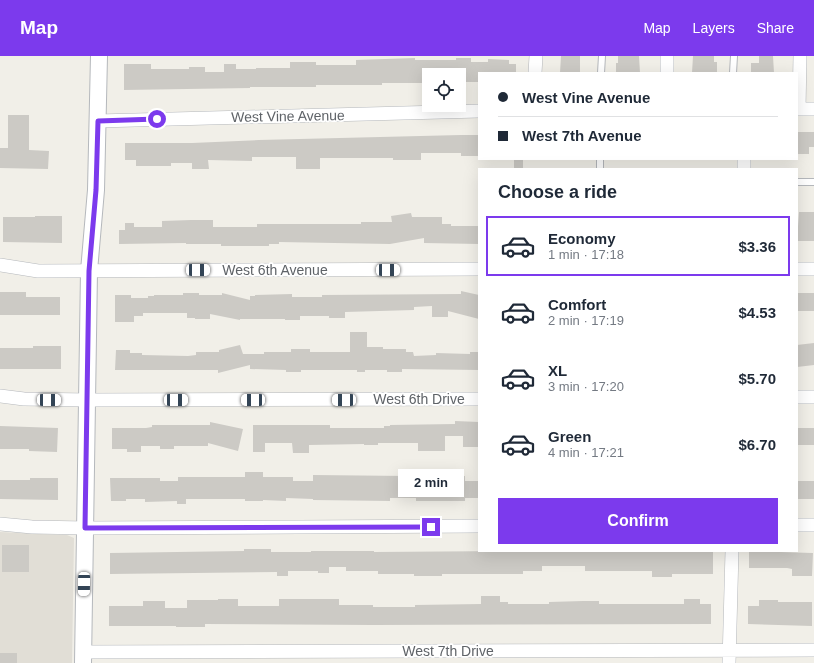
<!DOCTYPE html>
<html lang="en">
<head>
<meta charset="utf-8">
<style>
  body { margin:0; font-family:Arial,sans-serif; background:#f2f2f3; color:#1f2937; height:100vh; display:flex; flex-direction:column; font-size:15px; white-space:nowrap }
  * { box-sizing:border-box; margin:0 }
  p { font-size:13px; color:#747a83 }
  .icon { flex:none; width:22px; height:22px; fill:none; stroke:currentColor; stroke-width:2; stroke-linecap:round; stroke-linejoin:round }
  .map { position:relative; flex:1; overflow:hidden }
  .drawer { position:absolute; left:478px; top:112px; width:320px; height:384px; display:flex; flex-direction:column; background:#fff; border-radius:0px; box-shadow:0 4px 16px #0002 }
  .drawer>* { flex:none }
  .top-card { position:absolute; left:478px; top:16px; width:320px; height:88px; border-radius:0px; box-shadow:0 4px 16px #0002; display:grid; align-content:center; height:88px; padding:0 20px; background:#fff }
  .controls { position:absolute; left:422px; top:12px; display:grid; gap:8px }
  .controls a { display:grid; place-items:center; width:44px; height:44px; border-radius:0px; background:#fff; box-shadow:0 4px 16px #0002; font-size:20px }
  .end { position:absolute; width:18px; height:18px; margin:-9px; border:5px solid #7c3aed; background:#fff; box-shadow:0 0 0 2px #fff }
  .from { border-radius:50% }
  .bubble { position:absolute; height:28px; border-radius:0px; background:#fff; box-shadow:0 4px 16px #0002; font-size:13px; font-weight:700; line-height:28px; text-align:center }
  .car { position:absolute; width:12px; height:24px; margin:-12px -6px; border-radius:5px; box-shadow:0 0 3px 1px #0007; background:linear-gradient(#fff 24%,#345 0 40%,#fff 0 76%,#345 0 86%,#fff 0) }
  .top-card b { display:flex; align-items:center; gap:14px; height:38px; font-size:15px }
  .top-card b+b { border-top:1px solid #e0e1e3 }
  .top-card i { width:10px; height:10px; background:#1f2937 }
  ul { padding:0; list-style:none }
  li { display:flex; align-items:center; gap:12px; height:60px; margin:0 8px 6px; padding:0 12px; border:2px solid transparent; border-radius:0px }
  li div { flex:1 }
  li b { display:block; font-size:15px }
  li em { font-style:normal; font-weight:700 }
  li.selected { border-color:#7c3aed }
  li>.icon { width:36px; height:36px; stroke-width:1.5 }
  h2 { padding:0 20px; font-size:18px; line-height:48px }
  .action { display:flex; gap:8px; margin-top:auto; padding:8px 20px }
  .action a { flex:1; height:46px; border-radius:0px; background:#7c3aed; color:#fff; font-size:16px; font-weight:700; line-height:46px; text-align:center }
  header { display:flex; align-items:center; gap:24px; box-sizing:border-box; height:56px; padding:0 20px; background:#7c3aed; color:#fff }
  header strong { font-size:19px }
  nav { display:flex; gap:22px; margin-inline-start:auto; font-size:14px }
  .map>svg:first-child { display:block }
</style>
</head>
<body>
<header>
<strong>Map</strong>
<nav><a>Map</a><a>Layers</a><a>Share</a></nav>
</header>
<div class="map">
<svg width="814" height="607" viewBox="0 0 814 607">
  <rect width="100%" height="100%" fill="#f1efe8"/>
  <path fill="#e1ded6" d="M0,476L58,479H67L74,482L72,607H0Z"/>
  <path fill="#cccac5" d="M561,0H580V17H560Z
    M618,0H639L640,17H616V7H618Z
    M693,0H714V6H717V17H692Z
    M759,0H773L774,17H751V7H759Z
    M415,2V4H456V2H471V6H488V3L509,4V8H516V17H479V26H459V19H429V27H382V29H316V31H250V32L124,34V8H151V13H189V11H205V16H224V8H236V13H256V12H290V6H316V9H356V4Z
    M8,59H29V94L49,95L48,113L0,112V92H8Z
    M797,76H814V91H809V98H797Z
    M461,79H479V100H461V97H421V104H393V102H320V113H296V101H252V105L208,104L209,113H192V107H171V110H136V104H125V87H192L259,84Z
    M514,103H523V113H514Z
    M799,156H814V185H797Z
    M411,157L412,161H442V168H451V170H479V188L424,187V182L390,188L279,186V188H269V190H221V188H186V187L119,188V174H125V167H134V171H162V165L191,164H213V171H257V168H361V166H392L391,160Z
    M35,160H62V187L3,186V161H35Z
    M461,235L479,239V263L448,255V261H432V250L414,251V254L345,256V262H329V260H300V264H285V263H240V264L210,258V263H195V262H187V257H143V260H134V266H115V239H131V242H148V240H154V239H183V237H199V239H222V237L250,244V240H255V239L292,238V241H322V239L461,238Z
    M0,236H26V241H60V259H0Z
    M797,237H814V255H798Z
    M350,276H367V291H383V293H406V296H413L414,300L436,299V297L470,298V296H479V314L402,313V316H387V314H365V316H357V314H301V316H286V314L250,313V309L218,317V314H115L116,294H130V297H142V299L188,300L196,299V296H219V294L240,289L243,298H264V296H291V293H310V296H350Z
    M814,287V309L797,311V289Z
    M33,290H61V313H0V292H33Z
    M455,365L479,366V391H463V380H445V395H418V387H378V389H364V388L309,389V397H293L292,387H265V396H253V369H330V372H384V370H390V369L455,368Z
    M210,366L243,373L238,395L208,387V390H174V393H160V390H141V396H127V393H112V372H146L152,371V369H210Z
    M0,370L58,372L57,396L29,395V393H0Z
    M797,372H814V389H797Z
    M245,416H263V421H293V425H313V419L407,420V425H450V420H465V425H478V442H465V445H416V442H390V445L313,444V443L286,442V445L263,444V445H245V443H186V448H177V445L145,446V443H126V445H111L110,422H160V425H178V421H245Z
    M30,422H58V444L0,443V424H30Z
    M797,425H814V443H797Z
    M2,489H29V516H2Z
    M244,493H271V496H311V495H374V496L515,495L618,496L713,495V518H672V521H652V515H585V510H542V515H523V518H442V520H414V518H378V515H346V511H329V517H318V515H288V520H277V516L110,518V497L244,495Z
    M749,495L813,497L812,520H792V513L787,512H749Z
    M481,540H500V546H508V548H549V546L583,545H599V548H684V543H700V548H711V568L373,569L205,568V571H176V570H109V550H143V545H165V552H187V544H218V543H238V550H279V543H339V549H373V551H415V549L481,548Z
    M759,544H778V546H812V570L748,568V550H759Z
    M0,597H17V607H0Z"/>
  <g fill="none" stroke-linecap="round" stroke-linejoin="round">
    <g stroke="#b5b8bc" stroke-width="8">
      <path id="service" d="M601,17L602,0
        M733,17L734,0
        M600,103V113
        M797,126H814"/>
    </g>
    <g stroke="#b5b8bc" stroke-width="14">
      <path id="minor" d="M535,17L536,0
        M667,17V0
        M797,53H814
        M799,53L800,0
        M98,65L479,55
        M744,113V103
        M0,209L38,215L479,213
        M797,213H814
        M0,340L24,343L88,344L479,343
        M797,341H814
        M0,468L32,471L85,472L479,470
        M797,469H814
        M83,596L814,594
        M729,607L732,495"/>
    </g>
    <g stroke="#b5b8bc" stroke-width="18">
      <path id="tertiary" d="M83,607L89,215L96,134L99,0"/>
    </g>
    <use href="#service" stroke="#fff" stroke-width="6"/>
    <use href="#minor" stroke="#fff" stroke-width="13"/>
    <use href="#tertiary" stroke="#fff" stroke-width="16"/>
  </g>
  <g fill="none" stroke-linecap="round" stroke-linejoin="round">
    <path stroke="#7c3aed" stroke-width="5" d="M157,63L98,65L96,134L89,215L85,472L431,471"/>
  </g>
  <g text-anchor="middle" dominant-baseline="central" stroke-width="3.5" stroke-linejoin="round" paint-order="stroke">
    <g font-size="14" fill="#5f6368" stroke="#fff">
      <text transform="translate(288 60) rotate(-1)">West Vine Avenue</text>
      <text x="275" y="214">West 6th Avenue</text>
      <text x="419" y="343">West 6th Drive</text>
      <text x="448" y="595">West 7th Drive</text>
    </g>
  </g>
</svg>
<div class="controls">
<a><svg class="icon" aria-label="locate" viewBox="0 0 24 24"><circle cx="12" cy="12" r="6"/><path d="M12 2v4M12 18v4M2 12h4M18 12h4"/></svg></a>
</div>
<i class="end from" style="left:157px;top:63px"></i>
<i class="end" style="left:431px;top:471px"></i>
<div class="bubble" style="left:398px;top:413px;width:66px">2 min</div>
<i class="car" style="left:198px;top:214px;rotate:90deg"></i>
<i class="car" style="left:388px;top:214px;rotate:90deg"></i>
<i class="car" style="left:49px;top:344px;rotate:91deg"></i>
<i class="car" style="left:176px;top:344px;rotate:90deg"></i>
<i class="car" style="left:253px;top:344px;rotate:270deg"></i>
<i class="car" style="left:344px;top:344px;rotate:270deg"></i>
<i class="car" style="left:84px;top:528px;rotate:181deg"></i>
<div class="top-card">
<b><i class="from"></i>West Vine Avenue</b>
<b><i></i>West 7th Avenue</b>
</div>
<section class="drawer">
<h2>Choose a ride</h2>
<ul>
<li class="selected"><svg class="icon" aria-label="car" viewBox="0 0 24 24"><path d="M5 17H2v-5l4-1 3-4h7l3 4 3 1v5h-3M9 17h6M6 11h13"/><circle cx="7" cy="17" r="2"/><circle cx="17" cy="17" r="2"/></svg><div><b>Economy</b><p>1 min · 17:18</p></div><em>$3.36</em></li>
<li><svg class="icon" aria-label="car" viewBox="0 0 24 24"><path d="M5 17H2v-5l4-1 3-4h7l3 4 3 1v5h-3M9 17h6M6 11h13"/><circle cx="7" cy="17" r="2"/><circle cx="17" cy="17" r="2"/></svg><div><b>Comfort</b><p>2 min · 17:19</p></div><em>$4.53</em></li>
<li><svg class="icon" aria-label="car" viewBox="0 0 24 24"><path d="M5 17H2v-5l4-1 3-4h7l3 4 3 1v5h-3M9 17h6M6 11h13"/><circle cx="7" cy="17" r="2"/><circle cx="17" cy="17" r="2"/></svg><div><b>XL</b><p>3 min · 17:20</p></div><em>$5.70</em></li>
<li><svg class="icon" aria-label="car" viewBox="0 0 24 24"><path d="M5 17H2v-5l4-1 3-4h7l3 4 3 1v5h-3M9 17h6M6 11h13"/><circle cx="7" cy="17" r="2"/><circle cx="17" cy="17" r="2"/></svg><div><b>Green</b><p>4 min · 17:21</p></div><em>$6.70</em></li>
</ul>
<div class="action"><a>Confirm</a></div>
</section>
</div>
</body>
</html>
